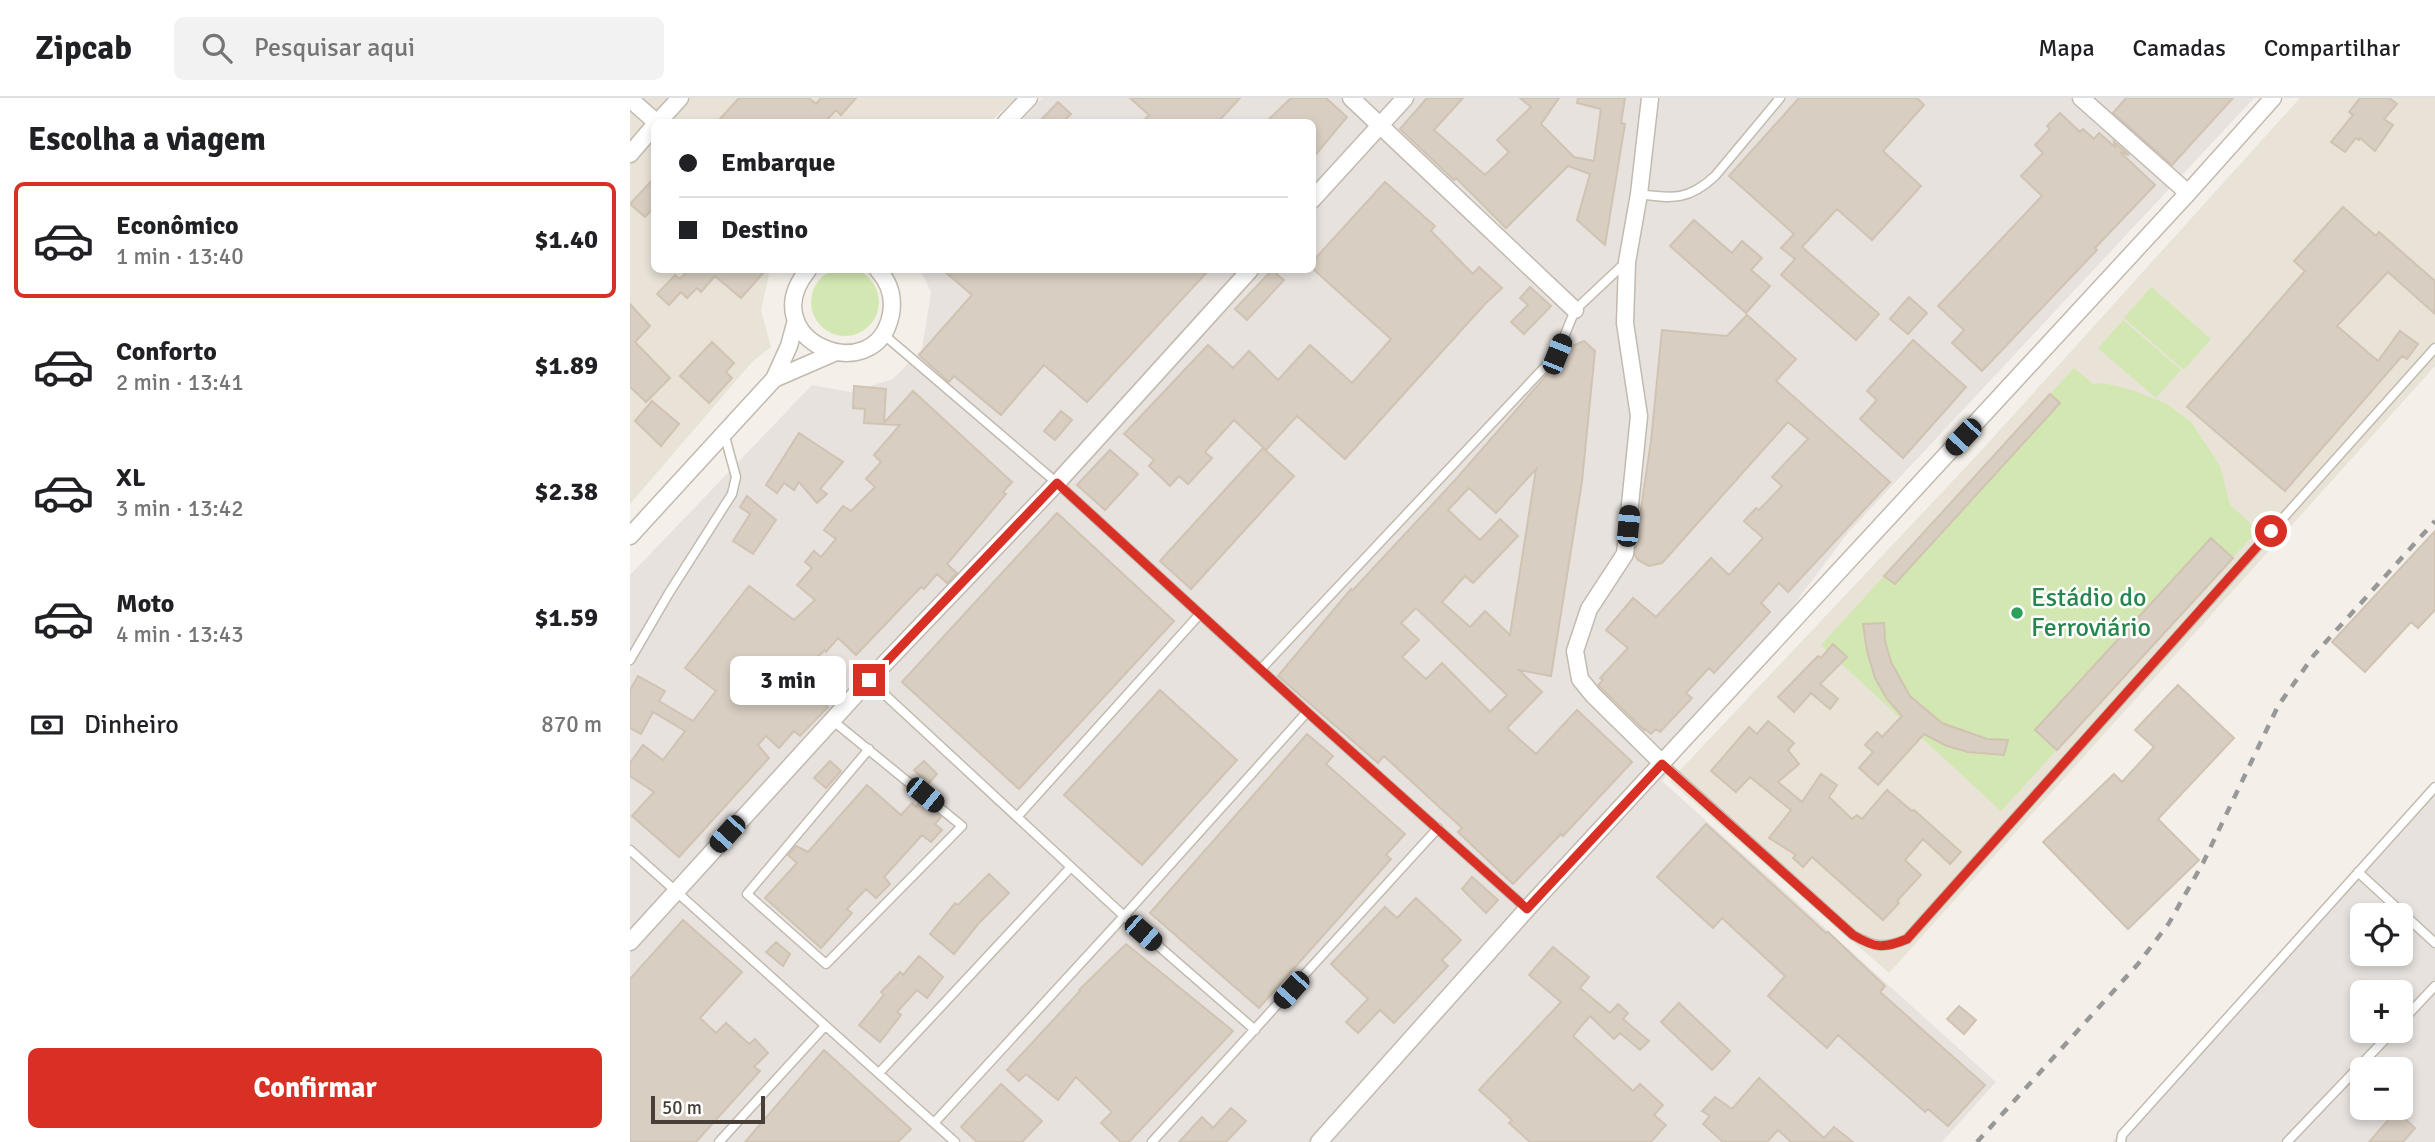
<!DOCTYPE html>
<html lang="pt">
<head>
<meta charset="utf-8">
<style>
  body { margin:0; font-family:Signika,sans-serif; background:#f2f2f2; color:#202124; height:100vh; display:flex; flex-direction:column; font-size:26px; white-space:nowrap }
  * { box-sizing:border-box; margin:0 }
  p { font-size:23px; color:#757577 }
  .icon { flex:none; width:38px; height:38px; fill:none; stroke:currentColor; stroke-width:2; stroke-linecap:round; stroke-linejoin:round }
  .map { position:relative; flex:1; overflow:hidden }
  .details { display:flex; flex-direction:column; background:#fff; width:630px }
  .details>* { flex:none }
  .top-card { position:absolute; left:21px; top:21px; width:665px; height:154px; border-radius:10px; box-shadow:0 4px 10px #0003; display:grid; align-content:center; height:154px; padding:0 28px; background:#fff }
  .buttons { position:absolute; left:1720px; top:805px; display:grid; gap:14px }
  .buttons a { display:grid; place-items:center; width:63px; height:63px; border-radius:10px; background:#fff; box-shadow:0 4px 10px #0003; font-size:35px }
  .scale { position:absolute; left:21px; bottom:18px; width:114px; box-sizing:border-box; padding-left:7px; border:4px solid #484038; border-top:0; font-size:19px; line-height:24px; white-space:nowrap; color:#484038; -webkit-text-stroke:5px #fff; paint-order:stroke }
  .end { position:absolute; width:32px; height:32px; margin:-16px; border:9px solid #d93025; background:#fff; box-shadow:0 0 0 4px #fff }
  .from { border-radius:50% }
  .bubble { position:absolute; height:49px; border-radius:10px; background:#fff; box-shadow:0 4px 10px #0003; font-size:23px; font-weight:700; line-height:49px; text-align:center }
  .car { position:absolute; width:21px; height:42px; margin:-21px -10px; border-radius:9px; box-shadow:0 0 5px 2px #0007; background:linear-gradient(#222 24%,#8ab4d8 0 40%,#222 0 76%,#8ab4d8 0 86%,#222 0) }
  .top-card b { display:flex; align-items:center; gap:24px; height:66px; font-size:26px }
  .top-card b+b { border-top:2px solid #e0e0e0 }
  .top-card i { width:18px; height:18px; background:#202124 }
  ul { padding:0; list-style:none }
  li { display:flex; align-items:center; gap:21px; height:116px; margin:0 14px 10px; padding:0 14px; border:4px solid transparent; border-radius:10px }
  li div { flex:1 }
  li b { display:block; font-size:26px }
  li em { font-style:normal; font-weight:700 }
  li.on { border-color:#d93025 }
  li>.icon { width:63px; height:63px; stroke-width:1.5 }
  h2 { padding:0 28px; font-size:32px; line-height:84px }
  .pay { display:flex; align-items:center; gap:18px; height:77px; padding:0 28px; font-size:26px }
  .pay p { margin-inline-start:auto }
  .primary-button { display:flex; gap:14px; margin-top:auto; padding:14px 28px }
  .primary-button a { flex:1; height:80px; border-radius:10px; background:#d93025; color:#fff; font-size:28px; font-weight:700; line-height:80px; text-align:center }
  header { display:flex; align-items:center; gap:42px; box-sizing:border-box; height:98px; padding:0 35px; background:#fff; border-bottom:2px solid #e0e0e0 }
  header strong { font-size:33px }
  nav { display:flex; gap:38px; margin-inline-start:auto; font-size:24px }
  .search { width:490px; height:63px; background:#f2f2f2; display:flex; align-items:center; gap:18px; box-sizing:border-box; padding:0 24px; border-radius:10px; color:#757577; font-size:26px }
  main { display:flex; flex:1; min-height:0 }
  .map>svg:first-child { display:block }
</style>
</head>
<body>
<header>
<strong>Zipcab</strong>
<div class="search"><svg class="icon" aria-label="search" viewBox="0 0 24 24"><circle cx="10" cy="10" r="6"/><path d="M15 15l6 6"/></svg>Pesquisar aqui</div>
<nav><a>Mapa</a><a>Camadas</a><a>Compartilhar</a></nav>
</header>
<main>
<section class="details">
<h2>Escolha a viagem</h2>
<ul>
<li class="on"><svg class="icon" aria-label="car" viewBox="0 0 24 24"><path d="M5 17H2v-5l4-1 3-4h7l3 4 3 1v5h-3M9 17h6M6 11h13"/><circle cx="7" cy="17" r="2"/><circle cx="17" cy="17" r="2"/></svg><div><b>Econômico</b><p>1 min · 13:40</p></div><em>$1.40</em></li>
<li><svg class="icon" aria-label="car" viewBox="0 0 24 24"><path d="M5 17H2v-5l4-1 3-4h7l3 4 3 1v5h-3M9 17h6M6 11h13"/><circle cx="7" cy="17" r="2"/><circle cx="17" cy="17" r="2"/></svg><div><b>Conforto</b><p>2 min · 13:41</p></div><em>$1.89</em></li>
<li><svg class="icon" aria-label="car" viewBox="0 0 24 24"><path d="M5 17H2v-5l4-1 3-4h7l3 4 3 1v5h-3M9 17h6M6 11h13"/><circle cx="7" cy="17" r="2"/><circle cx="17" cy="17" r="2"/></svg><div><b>XL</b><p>3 min · 13:42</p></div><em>$2.38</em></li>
<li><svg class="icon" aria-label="car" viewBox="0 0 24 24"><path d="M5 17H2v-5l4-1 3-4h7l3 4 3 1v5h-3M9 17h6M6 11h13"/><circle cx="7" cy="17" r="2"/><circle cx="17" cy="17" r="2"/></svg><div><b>Moto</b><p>4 min · 13:43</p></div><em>$1.59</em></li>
</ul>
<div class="pay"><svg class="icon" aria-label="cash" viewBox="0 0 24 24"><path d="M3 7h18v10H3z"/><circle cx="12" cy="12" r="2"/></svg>Dinheiro<p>870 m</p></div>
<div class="primary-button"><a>Confirmar</a></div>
</section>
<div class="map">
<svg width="1805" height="1044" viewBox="0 0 1805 1044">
  <rect width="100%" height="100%" fill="#f4f0e9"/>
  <path fill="#e8e2d7" d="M0,0H386L360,24H24V172H140L131,212L141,249L122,264L0,406Z
    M1670,0H1805V268L1259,875L1040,683L1350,354Z"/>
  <path fill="#e7e2de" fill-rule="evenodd" d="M412,0H1624L1217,436L1032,683L1366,984L1312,1044H0V477L182,287L220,294L263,281L292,251L301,194L290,172H682V24H390Z
    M1805,690V1044H1482ZM1732,817H1771V856H1732ZM1732,894H1771V933H1732ZM1732,971H1771V1010H1732Z"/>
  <path fill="#d3e7b3" d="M181 204a34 34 0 1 1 68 0a34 34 0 1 1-68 0Z
    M1521,189L1581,241L1554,272L1494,220Z
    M1493,222L1551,272L1526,300L1468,250Z
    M1444,270L1463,286L1473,285L1502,292L1537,306L1561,324L1590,368L1600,407L1628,432L1371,713L1191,547Z"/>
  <path fill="#d8cec2" stroke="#d0c3b2" stroke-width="2" fill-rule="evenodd" d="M109,0H179L186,6L191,0H226L211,17L206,12L195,24H87Z
    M500,0H610L588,24H512L519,17Z
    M661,0H696L717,19L682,61V24H636Z
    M797,0H833L804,32L855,77L879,54L867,42L901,9L890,0H929L911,26L944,59L964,63L971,11L947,5L948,0H995L991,25L995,26L975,147L947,122L960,76L938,68L876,130L826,80L824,82L770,31Z
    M1169,0H1287L1294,7L1253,53L1291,88L1242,142L1207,111L1172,149L1249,216L1226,242L1151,177L1165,161L1151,150L1164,136L1099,78Z
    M1496,0H1603L1542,67L1483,15Z
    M1730,0H1759L1767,6L1754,21L1763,27L1745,53L1730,40L1729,42L1726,40L1715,54L1701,44L1723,17L1719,14Z
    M428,4L441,16L433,24H409Z
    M1430,15L1450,34L1453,31L1464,41L1469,35L1485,49L1484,44L1499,57L1490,54L1525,87L1465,150L1467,152L1352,273L1322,245L1334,232L1308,208L1412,98L1391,78L1413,55L1405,47L1420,31L1417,28Z
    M24,80V109L15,119L0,106Z
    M755,84L805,128L801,133L843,176L849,169L872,190L855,206L715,361L667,318L636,352L604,322L575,354L582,360L558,386L549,378L540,388L519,368L524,362L494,336L578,247L603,270L619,253L648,282L680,247L722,285L761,241L682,170V164Z
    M1713,109L1746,138L1749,134L1805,183V216L1758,174L1707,228L1748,263L1770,233L1788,246L1777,261L1772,258L1655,393L1557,309L1675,173L1664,163Z
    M1064,122L1102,155L1112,143L1132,160L1121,172L1140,188L1116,215L1040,148Z
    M58,172H136L111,200L85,178L71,194L67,190L57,200L51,194L39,207L27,196L45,177L50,181Z
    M313,172H579L457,304L414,267L371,317L324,278L319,284L289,257L342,197Z
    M642,172L654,182L617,222L605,211Z
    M900,189L921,208L894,236L881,224L898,207L890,200Z
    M1279,199L1297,215L1278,236L1260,221Z
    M0,206L20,228L5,244L40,280L16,304L0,289Z
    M1117,217L1166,261L1146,283L1260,384L1158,494L1149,485L1131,505L1140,514L1084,575L1079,570L1056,595L1062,600L1030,634L1026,631L1021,636L1015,631L1014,632L968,587L973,582L970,580L998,550L976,532L1003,500L1026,519L1081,460L1099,477L1133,440L1114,423L1126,410L1129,412L1152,388L1142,379L1178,341L1158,324L1032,465L1019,468L1008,462L1005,457L1009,424L1021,343L1032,232L1097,238Z
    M1283,242L1336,289L1273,360L1230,321L1247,302L1237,293Z
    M954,243L965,253L952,383L921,578L889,572L912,594L877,630L906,656L947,612L1002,664L933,738L931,736L883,786L828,734L832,730L754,658L748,665L648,578L721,491L722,493L827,380L942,248ZM906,371L880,537L855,513L840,529L812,504L835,478L843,485L888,438L870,421L850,442L818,412L839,390L866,415ZM786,510L877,597L860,614L812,565L796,581L772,559L789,542L771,525Z
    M82,244L104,265L96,274L102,280L79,305L50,278Z
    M224,288L256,291L254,325L283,293L382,384L373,394L376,396L317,466L327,475L317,485L307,476L294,491L291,489L226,557L208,540L196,554L195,552L165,580L198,609L170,638L164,633L149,650L136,638L128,647L139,660L49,759L2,718L24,694L0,678V665L13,647L33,662L55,633L23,614L11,636L0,630V592L8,578L35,593L29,603L63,623L86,593L55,570L119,488L164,522L185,502L167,487L182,470L175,464L184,453L191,459L206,441L194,432L213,408L221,413L245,389L236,381L251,364L244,357L270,327L234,325L235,311L223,310Z
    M1420,296L1430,305L1265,486L1254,478Z
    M22,303L49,326L31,348L5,323Z
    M431,313L442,322L425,342L414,333Z
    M169,335L213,364L190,391L197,396L187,405L169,384L164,392L154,385L147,395L136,387Z
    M633,350L664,378L561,491L530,463Z
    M480,352L508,376L475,412L447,387Z
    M117,398L146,422L123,456L103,443L120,416L110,409Z
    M427,415L544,523L389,691L272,584Z
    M1805,433V512L1788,530L1781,524L1735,574L1702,544Z
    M1581,440L1603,460L1427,652L1405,632Z
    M1254,525L1255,543L1261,564L1280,598L1312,625L1357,641L1378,642L1374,657L1338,654L1317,648L1294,636L1248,687L1229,670L1243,654L1235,647L1247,634L1252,639L1272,618L1257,601L1245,580L1237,553L1233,526Z
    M1203,546L1217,559L1190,586L1208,601L1200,611L1181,595L1164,614L1148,599L1188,558L1191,560Z
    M1548,587L1604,640L1528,721L1569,762L1498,831L1413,744L1484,676L1492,684L1524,649L1505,632Z
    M530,592L607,662L512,767L434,697Z
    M1138,623L1164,645L1158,652L1169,666L1148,684L1172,704L1191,676L1207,687L1199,699L1222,721L1227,717L1232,721L1257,692L1282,713L1284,712L1331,754L1320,766L1293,741L1275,762L1291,777L1267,803L1269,805L1253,822L1182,759L1173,769L1163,760L1166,757L1139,740L1161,712L1120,679L1106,694L1081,673L1119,629L1127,636Z
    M677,636L703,658L696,666L775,736L756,757L761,761L629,910L520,815Z
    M200,663L211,673L196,690L184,680Z
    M294,663L307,676L298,686L284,672Z
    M237,687L271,717L282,705L286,709L291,703L311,719L305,726L312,732L301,744L292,737L254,779L260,786L246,800L236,791L217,811L222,815L191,850L135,800L167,765L158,757L166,748L178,754Z
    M1076,726L1196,835L1198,834L1255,888L1250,894L1355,987L1318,1028L1298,1011L1295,1014L1208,937L1197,950L1138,898L1155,878L1092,820L1083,830L1027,779Z
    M359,776L379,795L349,825L324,856L300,836L325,805L328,807Z
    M842,779L868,802L856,815L832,791Z
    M786,800L831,842L812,862L818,868L764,925L750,912L728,935L716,924L738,901L701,866L755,809L767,820Z
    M53,822L112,874L70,920L86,935L96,925L119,946L125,941L138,955L124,969L130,973L66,1044H0V881Z
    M146,844L160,856L153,868L136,854Z
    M496,846L603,933L499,1044H491L471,1025L482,1014L446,979L428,1002L396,976L389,983L377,972L450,893L449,892Z
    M923,849L959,879L950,890L980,915L988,906L998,915L993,921L1019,943L1010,952L990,935L984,941L960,918L943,938L1003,993L1010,986L1033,1007L1024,1017L1036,1027L1021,1044H900L879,1025L882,1022L849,992L931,904L899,877Z
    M289,858L313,879L297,900L287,892L267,914L271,917L250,944L229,927L254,897L251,894L270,874L273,877Z
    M1049,905L1100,953L1082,972L1031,924Z
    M1329,908L1346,922L1334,936L1317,921Z
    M194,952L281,1031L268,1044H115Z
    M1129,980L1194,1040L1204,1029L1223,1044H1161L1148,1032L1137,1044H1093L1073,1026L1080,1018L1072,1013L1085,999L1102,1011Z
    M371,986L412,1023L392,1044H347L331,1029Z
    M601,1010L616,1023L596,1044H549L572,1019L583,1030Z
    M1766,1013L1785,1030L1773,1044H1739Z"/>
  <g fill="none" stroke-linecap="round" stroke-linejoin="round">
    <g stroke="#c2baaf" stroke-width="11">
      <path id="service" d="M1009,96C1044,101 1059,102 1085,78L1150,0
        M253,236L427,385L677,614L897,811
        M0,562L39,495L102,396L106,379L94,335
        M631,571L927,256L945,212L996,164
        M239,582L494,818L625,932
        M202,622L332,728L196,866L117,796L239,651
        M1032,665L1223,837C1245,849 1253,851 1277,841L1805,250
        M387,719L569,517
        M0,752L325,1044
        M1728,774L1805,845
        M1771,924L1805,888
        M249,975L441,769
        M304,1025L494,818L677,614
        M89,1044L195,928
        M522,1044L808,730
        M1491,1044L1492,1037L1805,689
        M1657,1044L1763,933"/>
    </g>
    <g stroke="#c2baaf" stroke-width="19">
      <path id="minor" d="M721,0L945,212
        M1020,0L1009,96L997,164L995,225L1009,318L995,456L959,511L945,553L950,581L963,597L1032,665
        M1451,0L1558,95
        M0,1L26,24
        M28,24L50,0
        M376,24L399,0
        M0,56L24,28
        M682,102L775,0
        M178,172C121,242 246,294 261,216C264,199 259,184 248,172
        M144,281L204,255
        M0,438L144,281L159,248L166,222
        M0,844L239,582L427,385L620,172
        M689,1044L897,811L1558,95L1643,0"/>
    </g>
    <use href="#service" stroke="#fff" stroke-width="8"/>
    <use href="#minor" stroke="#fff" stroke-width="16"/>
    <path stroke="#989898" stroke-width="4.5" stroke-dasharray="9 9" stroke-linecap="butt" d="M1347,1044L1508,866L1539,825L1573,765L1648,608L1684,557L1805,423"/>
  </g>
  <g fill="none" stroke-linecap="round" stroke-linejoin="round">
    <path stroke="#d93025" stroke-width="9" d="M239,582L427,385L677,614L897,811L1032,666L1223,837C1245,850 1253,851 1277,841L1641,433"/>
  </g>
  <circle fill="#2e9e5b" stroke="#fff" stroke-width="2.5" cx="1387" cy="515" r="7"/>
  <g text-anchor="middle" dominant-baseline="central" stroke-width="5" stroke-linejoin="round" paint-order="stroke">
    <g font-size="26" fill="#27864d" stroke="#fff" text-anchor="start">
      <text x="1401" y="500">Estádio do<tspan x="1401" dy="30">Ferroviário</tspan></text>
    </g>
  </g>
</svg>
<div class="buttons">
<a><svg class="icon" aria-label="locate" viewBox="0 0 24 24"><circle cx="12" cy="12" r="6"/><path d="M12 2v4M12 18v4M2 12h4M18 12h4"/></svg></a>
<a>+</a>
<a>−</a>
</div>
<div class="scale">50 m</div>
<i class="end from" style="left:1641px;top:433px"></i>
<i class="end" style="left:239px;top:582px"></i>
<div class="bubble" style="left:100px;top:558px;width:116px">3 min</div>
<i class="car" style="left:927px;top:256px;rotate:22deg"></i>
<i class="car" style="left:1333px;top:339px;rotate:223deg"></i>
<i class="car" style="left:998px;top:428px;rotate:5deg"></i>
<i class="car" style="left:295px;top:697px;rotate:129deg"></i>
<i class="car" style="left:97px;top:736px;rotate:222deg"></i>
<i class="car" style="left:513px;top:835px;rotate:131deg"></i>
<i class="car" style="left:661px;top:892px;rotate:222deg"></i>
<div class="top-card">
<b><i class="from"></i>Embarque</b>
<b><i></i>Destino</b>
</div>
</div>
</main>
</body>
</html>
